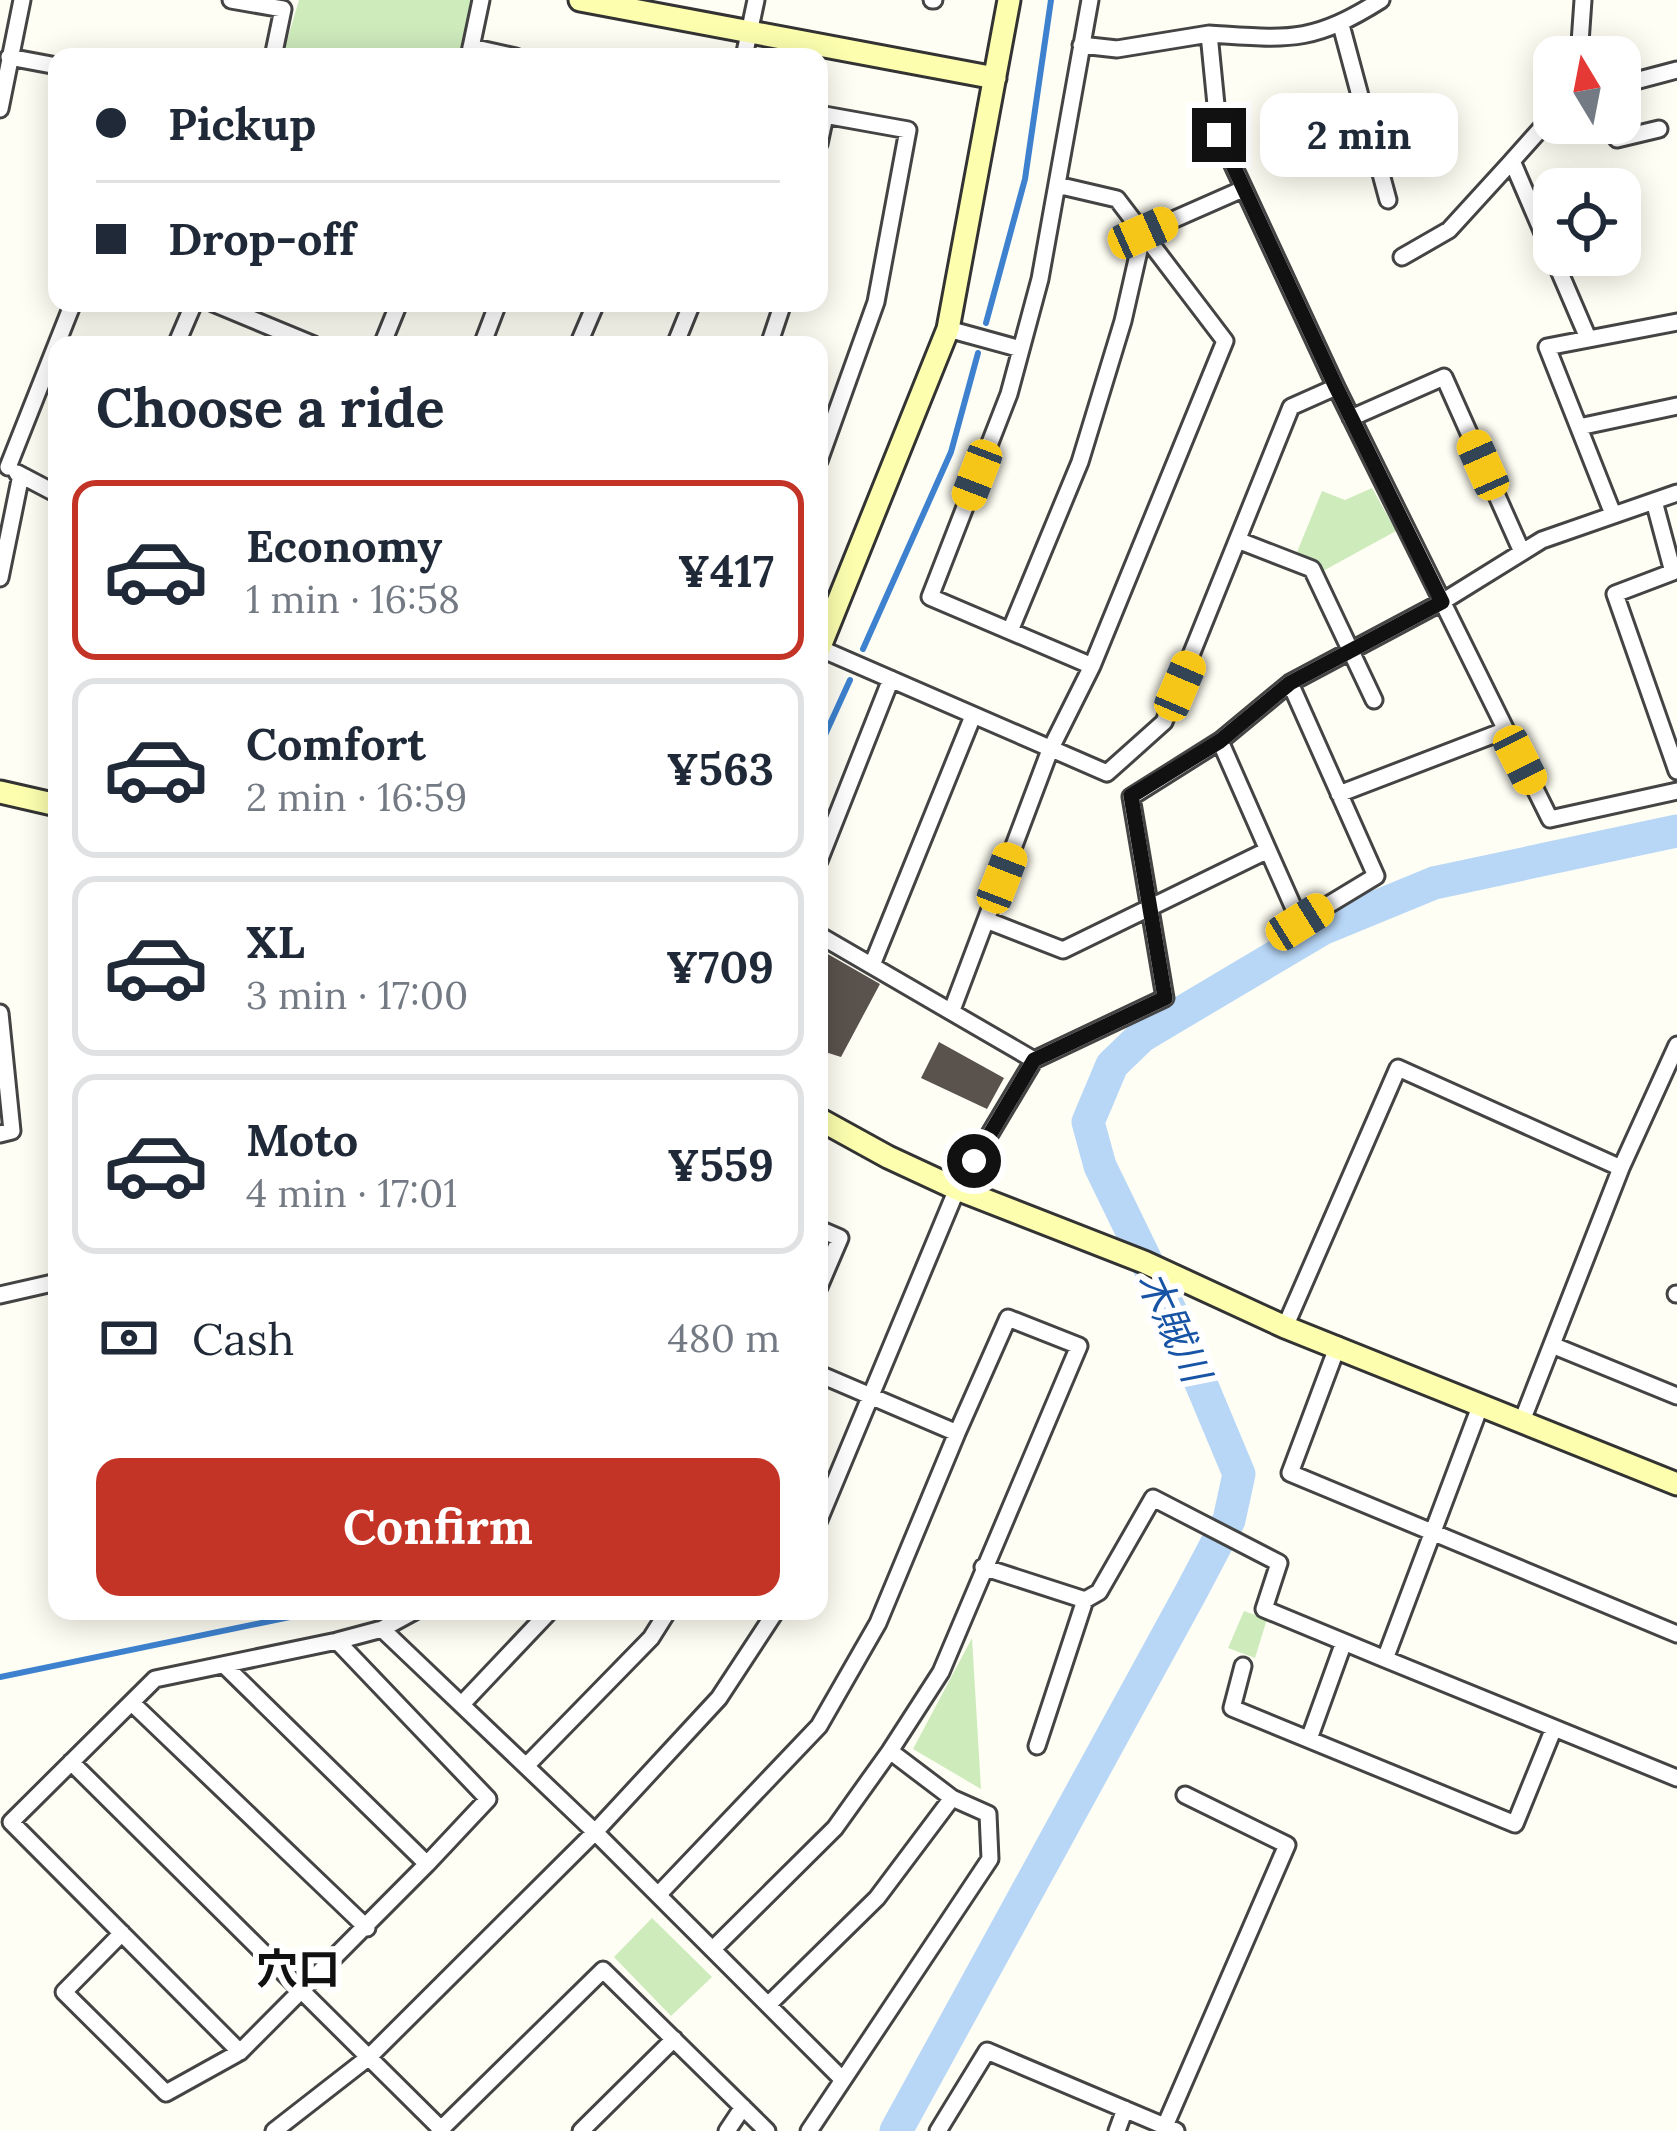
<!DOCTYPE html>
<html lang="en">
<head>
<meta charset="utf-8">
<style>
  body { margin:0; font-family:Lora,"Noto Sans JP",serif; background:#f6f6f7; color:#1f2937; height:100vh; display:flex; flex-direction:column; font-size:45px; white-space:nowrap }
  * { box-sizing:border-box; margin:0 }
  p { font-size:39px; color:#747a83 }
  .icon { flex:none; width:66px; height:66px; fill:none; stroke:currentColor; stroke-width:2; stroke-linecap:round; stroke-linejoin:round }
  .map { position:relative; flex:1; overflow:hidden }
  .panel { position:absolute; left:48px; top:336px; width:780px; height:1284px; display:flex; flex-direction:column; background:#fff; border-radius:24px; box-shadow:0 6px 30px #0003 }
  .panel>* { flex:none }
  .hud { position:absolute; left:48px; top:48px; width:780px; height:264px; border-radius:24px; box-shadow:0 6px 30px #0003; display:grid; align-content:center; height:264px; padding:0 48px; background:#fff }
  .needle { width:78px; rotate:350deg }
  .fabs { position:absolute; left:1533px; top:36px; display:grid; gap:24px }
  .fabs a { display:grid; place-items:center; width:108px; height:108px; border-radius:24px; background:#fff; box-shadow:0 6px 30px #0003; font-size:60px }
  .end { position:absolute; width:54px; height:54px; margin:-27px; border:15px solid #111; background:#fff; box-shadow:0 0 0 6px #fff }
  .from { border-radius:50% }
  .bubble { position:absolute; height:84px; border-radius:24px; background:#fff; box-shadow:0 6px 30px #0003; font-size:39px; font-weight:700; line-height:84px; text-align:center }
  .car { position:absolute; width:36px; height:72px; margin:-36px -18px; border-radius:15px; box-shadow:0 0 9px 3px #0007; background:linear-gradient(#f5c518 24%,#345 0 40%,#f5c518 0 76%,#345 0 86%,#f5c518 0) }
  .hud b { display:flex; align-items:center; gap:42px; height:114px; font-size:45px }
  .hud b+b { border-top:3px solid #e0e1e3 }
  .hud i { width:30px; height:30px; background:#1f2937 }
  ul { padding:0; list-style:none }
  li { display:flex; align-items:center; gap:36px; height:180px; margin:0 24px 18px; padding:0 24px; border:6px solid #e0e1e3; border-radius:24px }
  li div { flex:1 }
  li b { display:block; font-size:45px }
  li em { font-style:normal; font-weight:700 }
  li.active { border-color:#c43426 }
  li>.icon { width:108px; height:108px; stroke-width:1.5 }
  h2 { padding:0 48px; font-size:54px; line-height:144px }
  .pay { display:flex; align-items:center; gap:30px; height:132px; padding:0 48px; font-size:45px }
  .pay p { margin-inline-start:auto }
  .cta { display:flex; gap:24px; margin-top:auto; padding:24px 48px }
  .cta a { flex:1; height:138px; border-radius:24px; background:#c43426; color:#fff; font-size:48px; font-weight:700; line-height:138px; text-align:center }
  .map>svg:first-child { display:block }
</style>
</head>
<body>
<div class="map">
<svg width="1677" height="2131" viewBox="0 0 1677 2131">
  <rect width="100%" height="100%" fill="#fffef4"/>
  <path fill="#ceebbc" d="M299,0H472L461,57H282Z
    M1372,488L1396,531L1323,571L1315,561L1297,552L1322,491L1345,500Z
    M1244,1611L1267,1619L1255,1658L1228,1648Z
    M972,1638L981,1789L913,1749Z
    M652,1918L712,1977L671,2016L614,1957Z"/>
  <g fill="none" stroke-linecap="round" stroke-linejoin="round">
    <path stroke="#3e82cf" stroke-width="6" d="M986,323L1025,179L1051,0
      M863,649L951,452L978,353
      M819,748L850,680
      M0,1677L319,1611"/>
    <path stroke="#b8d7f7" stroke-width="33" d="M896,2131L1190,1594L1229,1520L1239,1474L1172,1314L1100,1166L1088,1122L1112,1065L1142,1036L1322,929L1434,883L1677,831"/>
  </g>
  <path fill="#5a534d" d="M819,949L880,984L841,1057L819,1050Z
    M939,1042L1004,1078L987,1109L921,1078Z"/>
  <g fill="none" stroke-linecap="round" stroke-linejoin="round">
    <g stroke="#444" stroke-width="21">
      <path id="street" d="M231,0L283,9L273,57
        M932,0H934
        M1381,0C1311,44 1289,39 1209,34L1219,135L1336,387L1550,819L1677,791
        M1341,25L1388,200
        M1081,45L1117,49L1209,34
        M471,47L516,57
        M9,57L57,66
        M469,57L481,0
        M744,57L756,0
        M1579,57L1583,0
        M1620,85L1677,70
        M0,109L22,0
        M819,114L908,130L876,302L819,461
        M1554,114L1512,161L1588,338
        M1610,123L1617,139L1659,129
        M819,144L825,116
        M1057,185L1117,199L1225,341L1092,666L930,597L1009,394L1040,279L1090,0
        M1402,257L1449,230L1512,161
        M213,303L314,345
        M948,329L1021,349
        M176,345L194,303
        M382,345L399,303
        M482,345L498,303
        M578,345L596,303
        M675,345L692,303
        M769,345L783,303
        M1351,418L1444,377L1522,552
        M1579,427L1677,406
        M8,467L73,303
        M17,473L57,494
        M1654,501L1673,572L1615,594L1677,771
        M1613,514L1547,347L1677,322
        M1240,541L1312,569L1374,700
        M0,578L21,475
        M1010,631L1080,462L1123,321L1143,233L1243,189
        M819,648L1107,773L1164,722L1291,407L1336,387
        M1339,794L1506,730
        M1268,850L1300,922L1376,876L1290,683
        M819,861L891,679
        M986,920L1063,950L1268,850L1220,741
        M819,935L1034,1060
        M872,965L973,716
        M952,1010L1050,750L1092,666
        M0,1013L12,1131L0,1134
        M819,1229L840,1238L819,1287
        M1676,1294H1677
        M0,1295L57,1282
        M1285,1327L1398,1068L1621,1168
        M1338,1345L1290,1473L1677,1634
        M1552,1345L1677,1396
        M1522,1421L1621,1168L1677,1045
        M819,1520L957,1189L1034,1060L1165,998L1131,797L1220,741L1290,683L1442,602L1542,540L1677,493
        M983,1567L1085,1600L1037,1746
        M1085,1600L1099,1592L1153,1498L1279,1563L1264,1609L1385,1659L1481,1404
        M382,1629L595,1832L841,2078
        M337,1641L488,1799L427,1864
        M1385,1659L1677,1778
        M1243,1666L1232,1708L1515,1824L1554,1728
        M132,1703L367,1928
        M462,1704L550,1611
        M1309,1739L1344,1642
        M71,1762L443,2131
        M526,1766L651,1638L668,1611
        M658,1895L819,1726L878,1623L957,1433
        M122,1933L64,1992L166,2093L240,2052L427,1864L224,1665
        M713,1949L835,1828L890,1751
        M768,2005L877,1898L952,1798
        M240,2052L11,1822L155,1679L337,1641L382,1629L415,1611
        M1165,2126L1287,1845L1185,1795
        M274,2131L369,2057L595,1832L719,1698L776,1611
        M439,2131L603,1970L767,2131
        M581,2131L674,2039
        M727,2131L743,2107
        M809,2131L990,1859L988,1814L952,1798L890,1751L941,1672L1079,1346L1008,1318L957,1433L819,1374
        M938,2131L987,2051L1176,2131
        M1117,2131L1125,2109"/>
    </g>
    <g stroke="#333" stroke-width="27">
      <path id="secondary" d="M580,0L995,78
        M819,649L948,329L1009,0
        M0,792L57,805
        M819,1119L888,1157L957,1189L1144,1262L1285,1327L1677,1484"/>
    </g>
    <use href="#street" stroke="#fff" stroke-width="15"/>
    <use href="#secondary" stroke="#fdffaf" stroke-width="21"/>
  </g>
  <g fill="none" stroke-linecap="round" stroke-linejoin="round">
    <path stroke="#111" stroke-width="15" d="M974,1161L1034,1060L1165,998L1131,796L1220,741L1290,683L1442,602L1336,387L1219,135"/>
  </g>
  <g text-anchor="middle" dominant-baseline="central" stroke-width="12" stroke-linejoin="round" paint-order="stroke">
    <g font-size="39" font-style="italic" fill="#1754a6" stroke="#fff">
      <text transform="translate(1174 1326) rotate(65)">木賊川</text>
    </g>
    <g font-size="42" font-weight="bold" fill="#111" stroke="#fff">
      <text x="298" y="1969">穴口</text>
    </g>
  </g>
</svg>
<div class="fabs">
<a><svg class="needle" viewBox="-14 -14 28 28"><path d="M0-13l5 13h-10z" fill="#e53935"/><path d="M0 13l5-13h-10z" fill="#747a83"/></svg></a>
<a><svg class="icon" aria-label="locate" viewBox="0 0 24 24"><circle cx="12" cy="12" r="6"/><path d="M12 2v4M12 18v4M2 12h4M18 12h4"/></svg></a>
</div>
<i class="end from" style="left:974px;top:1161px"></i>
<i class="end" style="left:1219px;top:135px"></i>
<div class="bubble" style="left:1260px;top:93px;width:198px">2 min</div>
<i class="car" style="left:1143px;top:233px;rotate:66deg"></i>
<i class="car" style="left:1483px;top:465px;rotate:336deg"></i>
<i class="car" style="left:977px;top:475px;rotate:201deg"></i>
<i class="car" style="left:1180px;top:686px;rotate:23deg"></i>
<i class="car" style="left:1520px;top:760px;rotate:153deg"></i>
<i class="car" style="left:1002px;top:878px;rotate:21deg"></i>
<i class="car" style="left:1300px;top:922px;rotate:58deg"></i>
<div class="hud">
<b><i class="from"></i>Pickup</b>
<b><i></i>Drop-off</b>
</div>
<section class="panel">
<h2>Choose a ride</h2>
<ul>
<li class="active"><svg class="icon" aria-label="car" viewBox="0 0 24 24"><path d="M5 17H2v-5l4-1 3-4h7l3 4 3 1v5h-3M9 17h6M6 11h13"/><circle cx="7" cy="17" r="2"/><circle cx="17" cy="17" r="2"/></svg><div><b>Economy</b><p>1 min · 16:58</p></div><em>¥417</em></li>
<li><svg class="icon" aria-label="car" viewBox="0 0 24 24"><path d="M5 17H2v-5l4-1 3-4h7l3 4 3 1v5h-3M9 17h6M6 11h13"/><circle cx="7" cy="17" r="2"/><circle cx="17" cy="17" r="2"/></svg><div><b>Comfort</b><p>2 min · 16:59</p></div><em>¥563</em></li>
<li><svg class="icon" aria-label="car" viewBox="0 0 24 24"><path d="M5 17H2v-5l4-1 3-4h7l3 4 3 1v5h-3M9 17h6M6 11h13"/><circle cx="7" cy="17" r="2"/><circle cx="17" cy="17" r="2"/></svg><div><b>XL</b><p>3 min · 17:00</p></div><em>¥709</em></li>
<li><svg class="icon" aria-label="car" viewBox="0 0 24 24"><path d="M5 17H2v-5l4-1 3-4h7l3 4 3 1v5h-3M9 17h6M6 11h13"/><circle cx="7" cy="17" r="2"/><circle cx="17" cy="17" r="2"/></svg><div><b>Moto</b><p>4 min · 17:01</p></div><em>¥559</em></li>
</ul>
<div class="pay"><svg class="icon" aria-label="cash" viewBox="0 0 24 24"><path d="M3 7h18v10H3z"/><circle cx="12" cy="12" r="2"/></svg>Cash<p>480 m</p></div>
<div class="cta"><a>Confirm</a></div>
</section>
</div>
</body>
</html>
